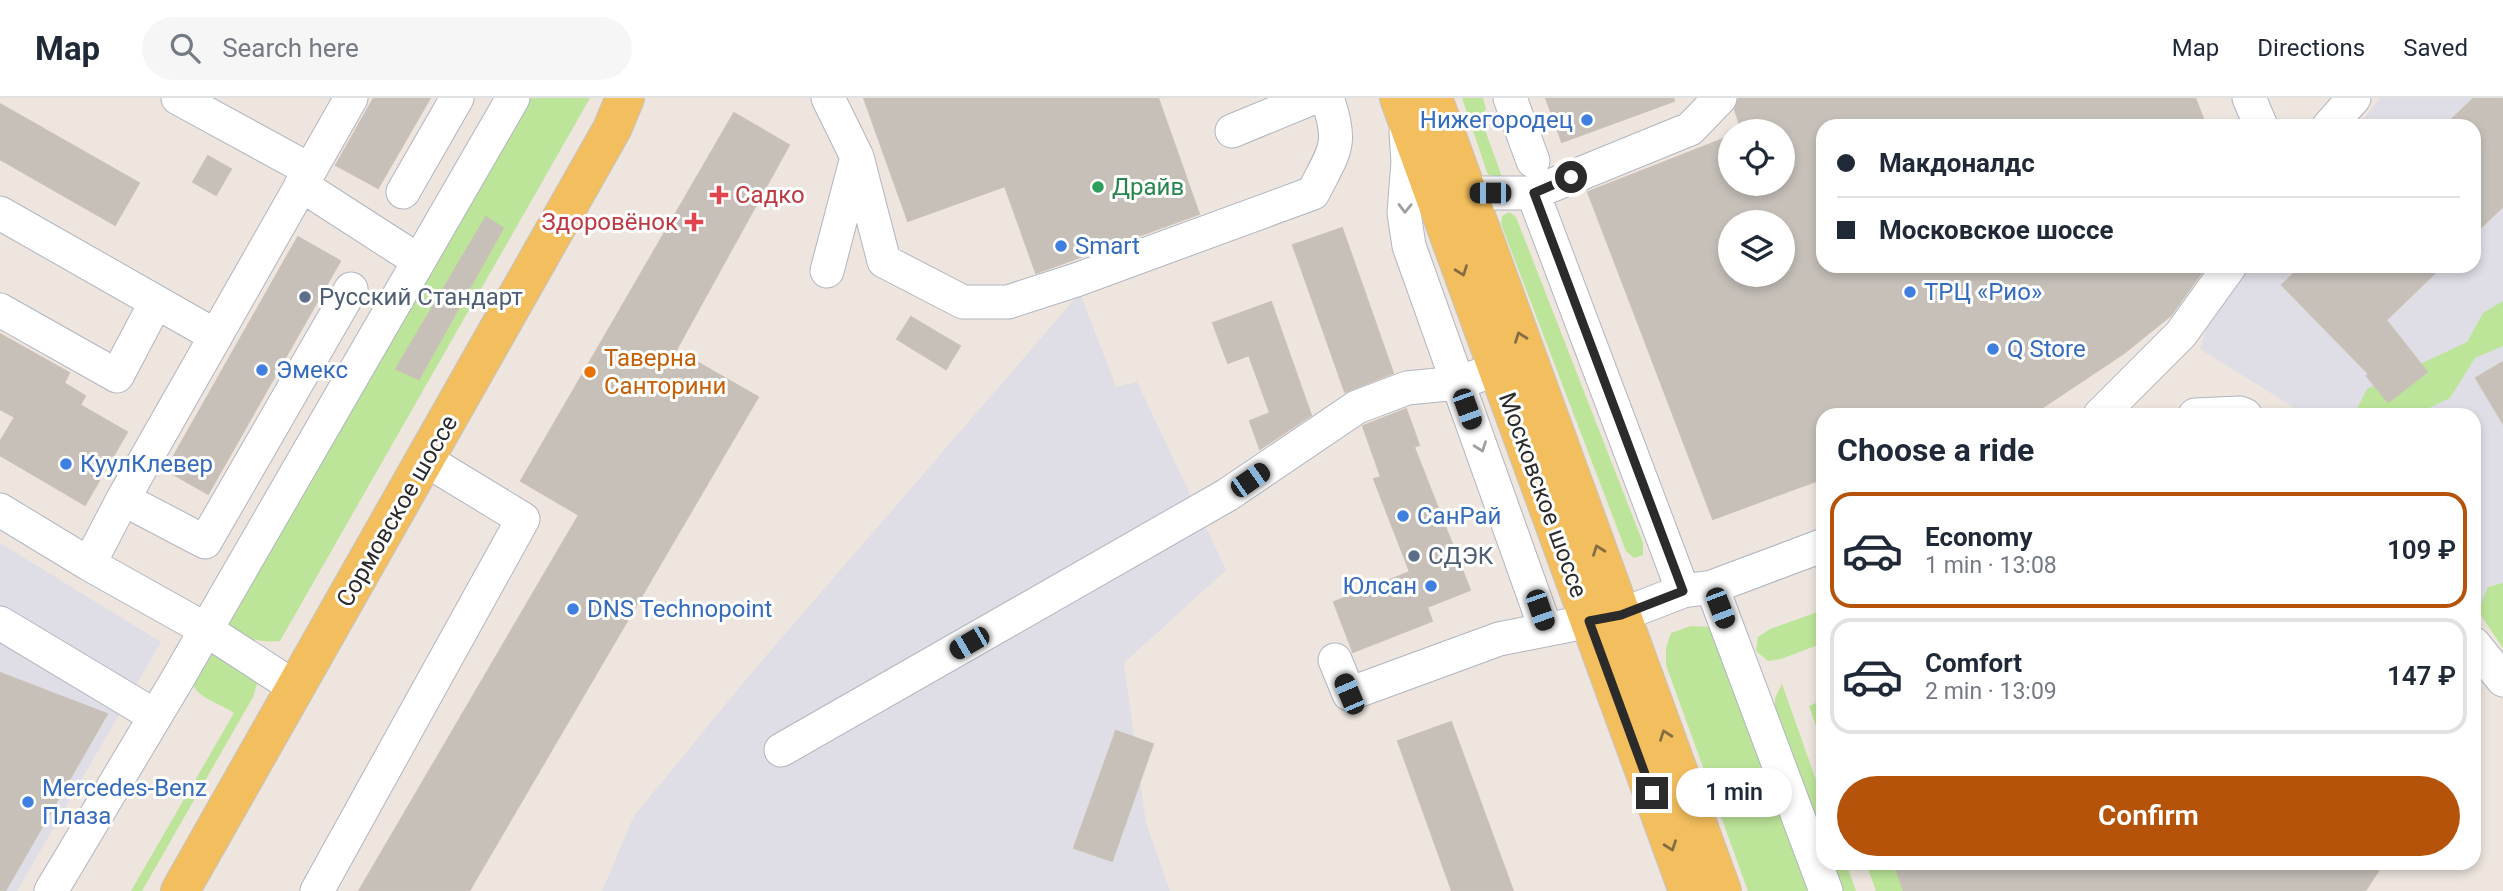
<!DOCTYPE html>
<html lang="en">
<head>
<meta charset="utf-8">
<style>
  body { margin:0; font-family:Roboto,sans-serif; background:#f6f6f7; color:#1f2937; height:100vh; display:flex; flex-direction:column; font-size:26px; white-space:nowrap }
  * { box-sizing:border-box; margin:0 }
  p { font-size:23px; color:#747a83 }
  .icon { flex:none; width:38px; height:38px; fill:none; stroke:currentColor; stroke-width:2; stroke-linecap:round; stroke-linejoin:round }
  .map { position:relative; flex:1; overflow:hidden }
  .sheet { position:absolute; left:1816px; top:310px; width:665px; height:462px; display:flex; flex-direction:column; background:#fff; border-radius:21px; box-shadow:0 4px 10px #0003 }
  .sheet>* { flex:none }
  .banner { position:absolute; left:1816px; top:21px; width:665px; height:154px; border-radius:21px; box-shadow:0 4px 10px #0003; display:grid; align-content:center; height:154px; padding:0 21px; background:#fff }
  .controls { position:absolute; left:1718px; top:21px; display:grid; gap:14px }
  .controls a { display:grid; place-items:center; width:77px; height:77px; border-radius:50%; background:#fff; box-shadow:0 4px 10px #0003; font-size:35px }
  .end { position:absolute; width:32px; height:32px; margin:-16px; border:9px solid #2b2b2b; background:#fff; box-shadow:0 0 0 4px #fff }
  .from { border-radius:50% }
  .bubble { position:absolute; height:49px; border-radius:24px; background:#fff; box-shadow:0 4px 10px #0003; font-size:23px; font-weight:600; line-height:49px; text-align:center }
  .car { position:absolute; width:21px; height:42px; margin:-21px -10px; border-radius:9px; box-shadow:0 0 5px 2px #0007; background:linear-gradient(#222 24%,#8ab4d8 0 40%,#222 0 76%,#8ab4d8 0 86%,#222 0) }
  .banner b { display:flex; align-items:center; gap:24px; height:66px; font-size:26px }
  .banner b+b { border-top:2px solid #e0e1e3 }
  .banner i { width:18px; height:18px; background:#1f2937 }
  ul { padding:0; list-style:none }
  li { display:flex; align-items:center; gap:21px; height:116px; margin:0 14px 10px; padding:0 7px; border:4px solid #e0e1e3; border-radius:21px }
  li div { flex:1 }
  li b { display:block; font-size:26px }
  li em { font-style:normal; font-weight:600 }
  li.active { border-color:#b45309 }
  li>.icon { width:63px; height:63px; stroke-width:1.5 }
  h2 { padding:0 21px; font-size:32px; line-height:84px }
  .cta { display:flex; gap:14px; margin-top:auto; padding:14px 21px }
  .cta a { flex:1; height:80px; border-radius:42px; background:#b45309; color:#fff; font-size:28px; font-weight:600; line-height:80px; text-align:center }
  header { display:flex; align-items:center; gap:42px; box-sizing:border-box; height:98px; padding:0 35px; background:#fff; border-bottom:2px solid #e0e1e3 }
  header strong { font-size:33px }
  nav { display:flex; gap:38px; margin-inline-start:auto; font-size:24px }
  .search { width:490px; height:63px; background:#f6f6f7; display:flex; align-items:center; gap:18px; box-sizing:border-box; padding:0 24px; border-radius:38px; color:#747a83; font-size:26px }
  .map>svg:first-child { display:block }
</style>
</head>
<body>
<header>
<strong>Map</strong>
<div class="search"><svg class="icon" aria-label="search" viewBox="0 0 24 24"><circle cx="10" cy="10" r="6"/><path d="M15 15l6 6"/></svg>Search here</div>
<nav><a>Map</a><a>Directions</a><a>Saved</a></nav>
</header>
<div class="map">
<svg width="2503" height="793" viewBox="0 0 2503 793">
  <rect width="100%" height="100%" fill="#ede5de"/>
  <path fill="#dfdee6" d="M2380,0H2503V531L2475,497L2474,317H2306L2200,251L2211,216L2251,168H2474V28H2358Z
    M1080,195L1116,289L1137,284L1226,472L1124,565L1146,725L1170,793H602L634,718L753,573Z
    M0,445L161,544L17,793H0Z"/>
  <path fill="#bce599" d="M519,0H590L280,543C260,545 236,541 227,521Z
    M1462,0H1483L1486,11L1480,18L1502,79L1488,77Z
    M1509,114L1516,119L1643,445V457L1634,460L1626,453L1501,126L1502,118Z
    M2503,203V248L2475,260L2450,300L2415,317H2354L2367,291L2467,244L2483,215Z
    M2503,485V550L2478,513L2488,489Z
    M1823,512V545L1781,561L1768,563L1756,553L1758,539L1770,531Z
    M1691,528L1711,529L1814,793H1748L1666,567V550L1671,535Z
    M214,553L253,575L257,586L253,599L142,793H131L234,615C210,599 184,599 193,564Z
    M1782,586L1823,702V748L1775,614V600Z
    M1823,602H1824L1823,648L1809,608Z
    M1829,765H1846L1856,793H1840Z
    M1866,765H1894L1904,793H1876Z"/>
  <path fill="#c6c0b9" stroke="#c9c0b7" stroke-width="2" fill-rule="evenodd" d="M374,0H430L378,90L336,67Z
    M864,0H1158L1199,116L1036,175L1005,88L908,123Z
    M1546,0H1673L1674,3L1562,44Z
    M1739,0H2195L2206,28H1824V168H2206L2171,217L2124,255L2034,315L1824,317V380L1713,421L1588,94L1731,38V86H1783V33H1742L1735,12ZM1731,124H1783V177H1731Z
    M2474,0H2503V108L2474,136V28H2445Z
    M0,6L139,85L115,127L0,61Z
    M734,15L789,47L676,252L758,299L469,793H359L579,417L521,383Z
    M208,58L231,71L216,97L193,84Z
    M486,119L503,130L419,281L396,271Z
    M1342,130L1393,275L1345,294L1293,147Z
    M298,139L340,163L208,396L166,372Z
    M2302,168H2442L2386,222L2427,274L2388,304L2367,278L2369,276L2282,187Z
    M1271,204L1311,317L1260,351L1250,323L1270,315L1249,257L1228,265L1213,225Z
    M911,219L960,248L946,271L897,241Z
    M0,236L69,275L64,285L85,298L80,307L127,334L85,407L0,357V344L15,319L0,311Z
    M2503,264V325L2476,280Z
    M1406,311L1419,347L1414,349L1470,492L1427,509L1432,523L1353,554L1334,504L1410,474L1374,381L1381,379L1363,328Z
    M0,575L107,616L5,793H0Z
    M1451,624L1513,793H1452L1398,643Z
    M1116,633L1153,646L1112,763L1074,750Z
    M1894,765H2383L2365,793H1904Z"/>
  <g fill="none" stroke-linecap="round" stroke-linejoin="round">
    <g stroke="#b1b5bf" stroke-width="35">
      <path id="minor" d="M178,0L310,72
        M1510,0L1533,63
        M2249,0L2261,28
        M2329,28L2354,0
        M1232,33L1312,0
        M1406,34L1408,64L1404,115L1409,148L1546,532
        M857,59L884,163L963,204H1008L1076,182L1313,95C1334,53 1344,47 1327,0
        M301,87L419,163
        M403,94L457,0
        M1468,95H1533L1690,31L1720,0
        M1533,95L1683,493
        M0,115L216,238
        M827,173L857,59L828,0
        M0,212L117,278L156,204
        M2100,317L2181,236L2230,168
        M2195,317L2240,315L2245,317
        M123,401L205,444L351,191
        M0,412L89,466L205,531L296,590
        M89,466L123,401L351,0
        M1712,489L1826,793
        M0,525L155,618
        M2474,546L2503,582
        M1335,562L1349,596L1499,541L1621,517L1683,493L1712,489L1824,447
        M781,652L1227,397L1357,309L1407,290L1458,285L1497,271
        M51,793L177,582L513,0
        M317,793L523,421L426,362"/>
    </g>
    <g stroke="#c4c4c4" stroke-width="40">
      <path id="major" d="M1399,0L1688,793
        M1433,0L1722,793
        M180,793L612,31L625,0"/>
    </g>
    <use href="#minor" stroke="#fff" stroke-width="33"/>
    <use href="#major" stroke="#f3be5d" stroke-width="38"/>
  </g>
  <defs><path id="oneway-chevron" d="M-2-3.5L2.5 0L-2 3.5" fill="none" stroke-width="1.6" stroke-linecap="round" stroke-linejoin="round" transform="scale(1.75)"/></defs>
  <g stroke="#a0a0a0">
    <use href="#oneway-chevron" transform="translate(1405 110) rotate(91)"/>
    <use href="#oneway-chevron" transform="translate(1481 349) rotate(70)"/>
  </g>
  <g stroke="#856d42">
    <use href="#oneway-chevron" transform="translate(1462 173) rotate(70)"/>
    <use href="#oneway-chevron" transform="translate(1520 239) rotate(-110)"/>
    <use href="#oneway-chevron" transform="translate(1598 452) rotate(-110)"/>
    <use href="#oneway-chevron" transform="translate(1665 637) rotate(-110)"/>
    <use href="#oneway-chevron" transform="translate(1671 748) rotate(70)"/>
  </g>
  <g fill="none" stroke-linecap="round" stroke-linejoin="round">
    <path stroke="#2b2b2b" stroke-width="9" d="M1571,79L1534,95L1683,493L1621,517L1589,523L1652,695"/>
  </g>
  <g fill="#3f7fe0" stroke="#fff" stroke-width="2.5">
    <circle cx="1587" cy="22" r="7"/>
    <circle cx="1061" cy="148" r="7"/>
    <circle cx="1910" cy="194" r="7"/>
    <circle cx="1993" cy="251" r="7"/>
    <circle cx="262" cy="272" r="7"/>
    <circle cx="66" cy="366" r="7"/>
    <circle cx="1403" cy="418" r="7"/>
    <circle cx="1431" cy="488" r="7"/>
    <circle cx="573" cy="511" r="7"/>
    <circle cx="28" cy="704" r="7"/>
  </g>
  <circle fill="#2e9e5b" stroke="#fff" stroke-width="2.5" cx="1098" cy="89" r="7"/>
  <g fill="#e0444e" stroke="#fff" stroke-width="2.5">
    <path d="M715.5 86.5h7v7h7v7h-7v7h-7v-7h-7v-7h7z"/>
    <path d="M690.5 113.5h7v7h7v7h-7v7h-7v-7h-7v-7h7z"/>
  </g>
  <g fill="#5c6f8a" stroke="#fff" stroke-width="2.5">
    <circle cx="305" cy="199" r="7"/>
    <circle cx="1414" cy="458" r="7"/>
  </g>
  <circle fill="#e8710a" stroke="#fff" stroke-width="2.5" cx="590" cy="274" r="7"/>
  <g text-anchor="middle" dominant-baseline="central" stroke-width="6" stroke-linejoin="round" paint-order="stroke">
    <g font-size="24" fill="#366cbe" stroke="#fff" text-anchor="start">
      <text x="1573" y="22" text-anchor="end">Нижегородец</text>
      <text x="1075" y="148">Smart</text>
      <text x="1924" y="194">ТРЦ «Рио»</text>
      <text x="2007" y="251">Q Store</text>
      <text x="276" y="272">Эмекс</text>
      <text x="80" y="366">КуулКлевер</text>
      <text x="1417" y="418">СанРай</text>
      <text x="1417" y="488" text-anchor="end">Юлсан</text>
      <text x="587" y="511">DNS Technopoint</text>
      <text x="42" y="690">Mercedes-Benz<tspan x="42" dy="28">Плаза</tspan></text>
    </g>
    <g font-size="24" fill="#27864d" stroke="#fff" text-anchor="start">
      <text x="1112" y="89">Драйв</text>
    </g>
    <g font-size="24" fill="#be3a42" stroke="#fff" text-anchor="start">
      <text x="735" y="97">Садко</text>
      <text x="678" y="124" text-anchor="end">Здоровёнок</text>
    </g>
    <g font-size="24" fill="#4e5e75" stroke="#fff" text-anchor="start">
      <text x="319" y="199">Русский Стандарт</text>
      <text x="1428" y="458">СДЭК</text>
    </g>
    <g font-size="24" fill="#c56008" stroke="#fff" text-anchor="start">
      <text x="604" y="260">Таверна<tspan x="604" dy="28">Санторини</tspan></text>
    </g>
    <g font-size="24" fill="#2b2b2b" stroke="#fff">
      <text transform="translate(1543 397) rotate(70)">Московское шоссе</text>
      <text transform="translate(397 413) rotate(-60)">Сормовское шоссе</text>
    </g>
  </g>
</svg>
<div class="controls">
<a><svg class="icon" aria-label="locate" viewBox="0 0 24 24"><circle cx="12" cy="12" r="6"/><path d="M12 2v4M12 18v4M2 12h4M18 12h4"/></svg></a>
<a><svg class="icon" aria-label="layers" viewBox="0 0 24 24"><path d="M12 4l9 5-9 5-9-5zM3 14l9 5 9-5"/></svg></a>
</div>
<i class="end from" style="left:1571px;top:79px"></i>
<i class="end" style="left:1652px;top:695px"></i>
<div class="bubble" style="left:1676px;top:670px;width:116px">1 min</div>
<i class="car" style="left:1490px;top:95px;rotate:270deg"></i>
<i class="car" style="left:1467px;top:311px;rotate:160deg"></i>
<i class="car" style="left:1250px;top:382px;rotate:55deg"></i>
<i class="car" style="left:1720px;top:510px;rotate:159deg"></i>
<i class="car" style="left:1540px;top:512px;rotate:161deg"></i>
<i class="car" style="left:969px;top:545px;rotate:240deg"></i>
<i class="car" style="left:1349px;top:596px;rotate:337deg"></i>
<div class="banner">
<b><i class="from"></i>Макдоналдс</b>
<b><i></i>Московское шоссе</b>
</div>
<section class="sheet">
<h2>Choose a ride</h2>
<ul>
<li class="active"><svg class="icon" aria-label="car" viewBox="0 0 24 24"><path d="M5 17H2v-5l4-1 3-4h7l3 4 3 1v5h-3M9 17h6M6 11h13"/><circle cx="7" cy="17" r="2"/><circle cx="17" cy="17" r="2"/></svg><div><b>Economy</b><p>1 min · 13:08</p></div><em>109 ₽</em></li>
<li><svg class="icon" aria-label="car" viewBox="0 0 24 24"><path d="M5 17H2v-5l4-1 3-4h7l3 4 3 1v5h-3M9 17h6M6 11h13"/><circle cx="7" cy="17" r="2"/><circle cx="17" cy="17" r="2"/></svg><div><b>Comfort</b><p>2 min · 13:09</p></div><em>147 ₽</em></li>
</ul>
<div class="cta"><a>Confirm</a></div>
</section>
</div>
</body>
</html>
